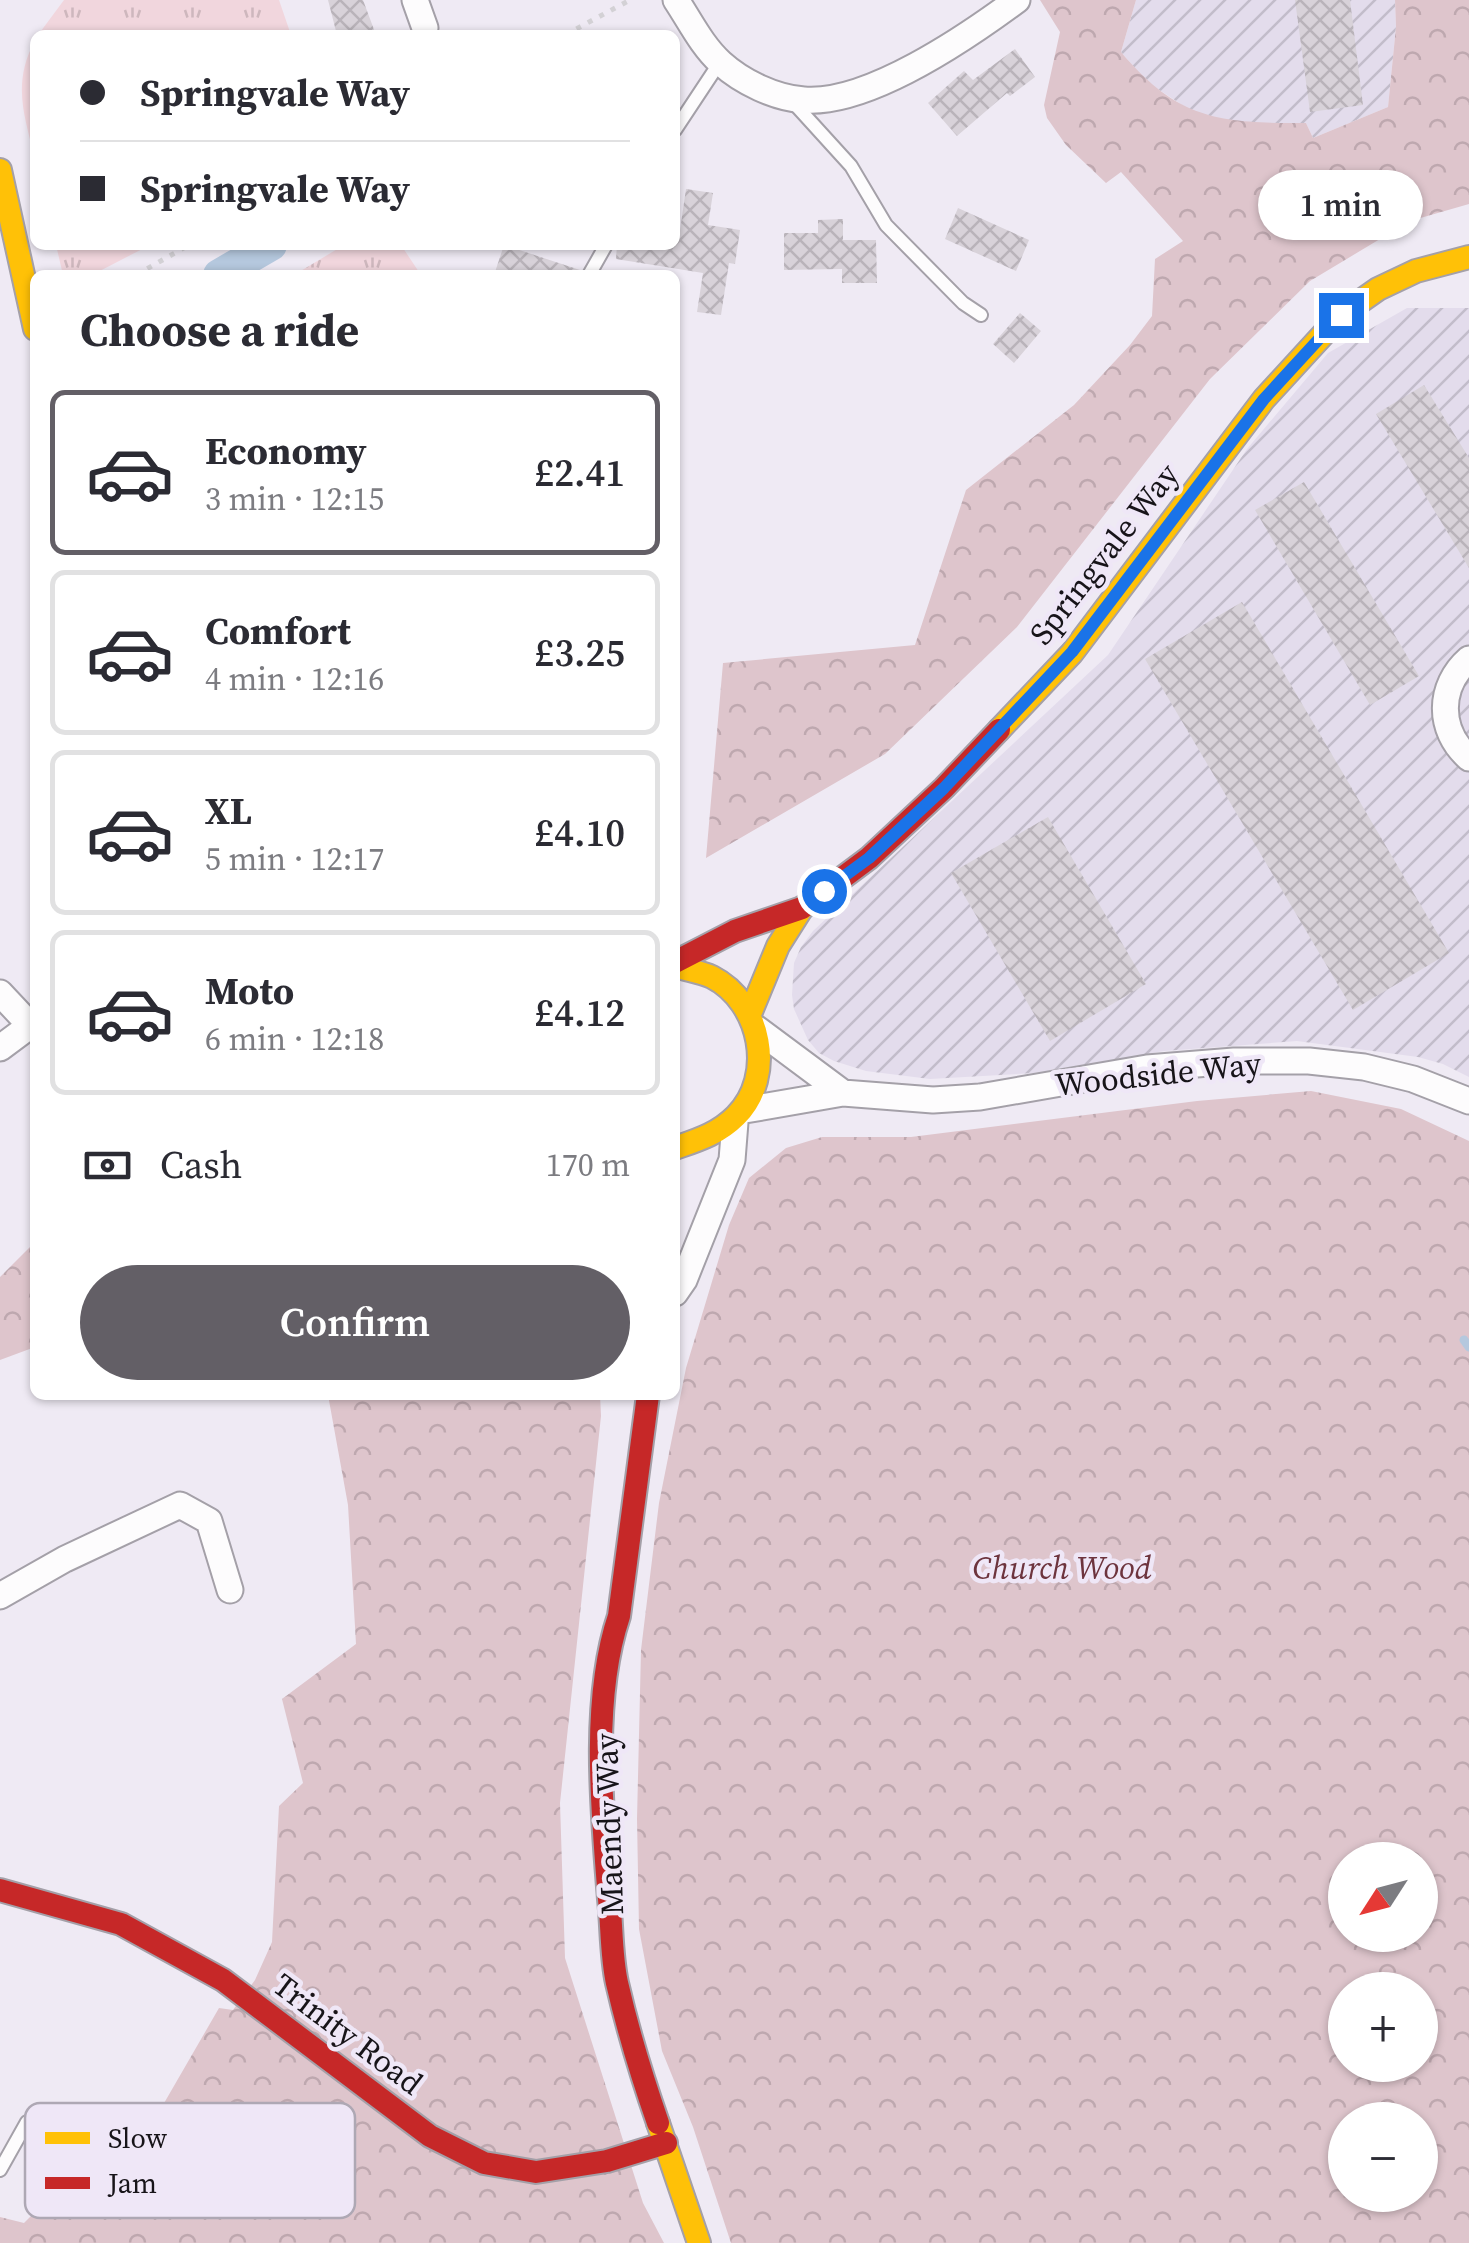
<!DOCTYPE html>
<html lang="en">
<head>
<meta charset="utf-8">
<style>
  body { margin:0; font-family:"Source Serif 4",serif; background:#f7f7f7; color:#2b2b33; height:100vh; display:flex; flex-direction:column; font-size:38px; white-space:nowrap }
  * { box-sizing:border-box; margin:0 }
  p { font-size:32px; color:#7c7c81 }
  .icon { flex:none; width:55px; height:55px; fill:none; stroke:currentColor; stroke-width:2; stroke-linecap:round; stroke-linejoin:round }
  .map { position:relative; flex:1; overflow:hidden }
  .drawer { position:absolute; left:30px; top:270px; width:650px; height:1130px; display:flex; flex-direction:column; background:#fff; border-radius:15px; box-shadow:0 2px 8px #0004 }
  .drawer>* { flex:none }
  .top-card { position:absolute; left:30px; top:30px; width:650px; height:220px; border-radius:15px; box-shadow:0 2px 8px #0004; display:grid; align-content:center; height:220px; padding:0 50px; background:#fff }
  .needle { width:65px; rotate:234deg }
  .buttons { position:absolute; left:1328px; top:1842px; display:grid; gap:20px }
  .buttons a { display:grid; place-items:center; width:110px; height:110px; border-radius:50%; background:#fff; box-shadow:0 2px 8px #0004; font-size:50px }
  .end { position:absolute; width:45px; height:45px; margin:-22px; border:12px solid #1a73e8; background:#fff; box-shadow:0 0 0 5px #fff }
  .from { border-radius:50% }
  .bubble { position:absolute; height:70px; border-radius:35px; background:#fff; box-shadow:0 2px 8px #0004; font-size:32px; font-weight:600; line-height:70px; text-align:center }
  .top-card b { display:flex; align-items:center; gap:35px; height:95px; font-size:38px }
  .top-card b+b { border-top:2px solid #e1e1e2 }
  .top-card i { width:25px; height:25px; background:#2b2b33 }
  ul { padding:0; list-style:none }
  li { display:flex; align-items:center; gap:30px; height:165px; margin:0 20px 15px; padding:0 30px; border:5px solid #e1e1e2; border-radius:15px }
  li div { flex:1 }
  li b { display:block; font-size:38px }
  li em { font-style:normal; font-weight:600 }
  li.active { border-color:#635f66 }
  li>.icon { width:90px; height:90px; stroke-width:1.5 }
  h2 { padding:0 50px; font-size:45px; line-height:120px }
  .pay { display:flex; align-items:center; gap:25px; height:110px; padding:0 50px; font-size:38px }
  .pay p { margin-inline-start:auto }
  .cta { display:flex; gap:20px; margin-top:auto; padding:20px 50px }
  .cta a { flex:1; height:115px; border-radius:60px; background:#635f66; color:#fff; font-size:40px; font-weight:600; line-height:115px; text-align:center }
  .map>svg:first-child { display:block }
</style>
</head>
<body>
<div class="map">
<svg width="1469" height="2243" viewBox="0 0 1469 2243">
  <defs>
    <pattern id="industrial-furrows" width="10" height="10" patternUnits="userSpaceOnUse" patternTransform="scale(2.5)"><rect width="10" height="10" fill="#e3dcec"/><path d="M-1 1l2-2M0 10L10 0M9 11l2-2" fill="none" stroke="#c2bcca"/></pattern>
    <pattern id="grass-tufts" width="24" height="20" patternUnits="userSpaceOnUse" patternTransform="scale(2.5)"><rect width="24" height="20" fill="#f1d6dd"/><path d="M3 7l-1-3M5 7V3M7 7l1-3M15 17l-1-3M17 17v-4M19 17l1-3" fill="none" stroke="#ceb7bd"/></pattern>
    <pattern id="forest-crowns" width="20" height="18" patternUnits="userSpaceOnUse" patternTransform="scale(2.5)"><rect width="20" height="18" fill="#dec5cc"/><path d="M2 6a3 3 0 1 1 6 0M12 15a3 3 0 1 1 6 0" fill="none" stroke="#bea8af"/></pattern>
    <pattern id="building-cross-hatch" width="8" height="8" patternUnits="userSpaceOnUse" patternTransform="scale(2.5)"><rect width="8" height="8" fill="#d8d2d9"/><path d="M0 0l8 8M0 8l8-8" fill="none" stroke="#b9b3ba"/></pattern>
  </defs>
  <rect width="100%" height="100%" fill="#efeaf4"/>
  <path fill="url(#industrial-furrows)" d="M1136,0H1395L1396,27L1388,107L1313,138L1306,123H1238L1193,112L1147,82L1121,52Z
    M1407,308H1469V1077L1443,1064L1418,1057L1297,1041L1164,1051L1034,1073L930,1079L866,1071L834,1061L819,1053L808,1040L794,1009L792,995L794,963L801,947L813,931L1108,655L1247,449L1328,353Z"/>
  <path fill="url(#grass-tufts)" d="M64,0H279L291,35H38Z
    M35,40V159C24,114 12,84 35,40Z
    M56,245H150L92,275H63Z
    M344,245H401L421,275H294Z"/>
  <path fill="url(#forest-crowns)" fill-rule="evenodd" d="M1040,0H1136L1121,52C1179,121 1221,123 1306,123L1313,138L1388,107L1396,27L1395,0H1469V204L1410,221L1310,281L1210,379L1017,627L885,754L706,858L723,663L915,645L966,490L1074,405L1130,345L1152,316L1155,259L1183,241L1121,172L1106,183L1066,145L1047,118L1044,105L1060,32Z
    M1311,1091L1401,1109L1469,1141V2243H731L693,2127L662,2051L639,1929L637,1819L641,1650L659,1503L686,1368L729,1225L749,1178L786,1148L822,1137H911L1197,1101ZM1420,1860V1935H1345V1860ZM1345,1990H1420V2065H1345ZM1345,2120H1420V2195H1345Z
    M35,1242V1347L0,1360V1277Z
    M328,1395H600L601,1416L560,1803L565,1958L643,2203L664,2243H0V2217L24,2223L64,2183L84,2124L141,2143L219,2008L233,2010L255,1980L272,1942L279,1806L303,1783L282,1699L356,1644L348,1505Z"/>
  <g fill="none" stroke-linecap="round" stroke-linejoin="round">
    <path stroke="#b5c8de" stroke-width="9" d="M1464,1340L1469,1347"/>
    <path stroke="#b5c8de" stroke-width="32" d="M219,275L271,245"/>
  </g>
  <path fill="url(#building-cross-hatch)" d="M328,0H363L376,35H337Z
    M1295,0H1350L1363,105L1310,112Z
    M1015,49L1035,77L1010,96L1007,93L957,136L928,103L964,71L973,80Z
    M686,189L713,193L708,225L740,230L735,264L729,263L721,315L697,312L703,273L616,259L617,245H675V229L680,230Z
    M958,208L1029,240L1016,271L945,239Z
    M843,219V240H876L877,283H842V269L784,270V233H818V220Z
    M504,245L580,270L579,275H494Z
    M1020,313L1041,331L1014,363L993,344Z
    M1424,385L1469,458V568L1376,414Z
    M1304,482L1419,676L1370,705L1255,510Z
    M1242,602L1449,953L1353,1010L1145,659Z
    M1048,817L1146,984L1050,1041L951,873Z"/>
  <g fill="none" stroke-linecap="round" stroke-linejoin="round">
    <g stroke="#a4a0a8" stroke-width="16">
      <path id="lane" d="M791,100L851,166L886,225L963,303L981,315
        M675,130L720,62
        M589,275L606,245
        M0,2170L27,2122"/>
    </g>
    <g stroke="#a4a0a8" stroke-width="29">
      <path id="street" d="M415,0L425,28
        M676,0C690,21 702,46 721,63C742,82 775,98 804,100C868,105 967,37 1017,0
        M1469,659C1438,686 1437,730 1469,758
        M0,993L31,1026
        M757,1029L843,1093
        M0,1048L35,1022
        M745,1110L843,1093L933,1100L980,1097L1147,1068L1234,1061H1309L1364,1067L1413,1079L1469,1101
        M675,1293L684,1280L732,1160L735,1122
        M0,1596L65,1559L180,1505L209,1521L230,1590"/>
    </g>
    <g stroke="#a4a0a8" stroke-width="26">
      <path id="slow" d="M0,170L35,329
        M999,730L1072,653L1264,399L1341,315L1378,289L1416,271L1469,257
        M675,966C687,970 701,972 712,977C761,1002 776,1076 736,1116C718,1134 698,1140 675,1148
        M750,1014L778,946L802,908
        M658,2123L699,2243"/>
    </g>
    <g stroke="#a4a0a8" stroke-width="26">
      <path id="jam" d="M675,962L735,931L802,908L869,858L944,788L999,730
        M648,1395L619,1616C591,1699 602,1812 609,1899C612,1926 611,1956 617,1983C628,2031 642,2077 658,2123
        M0,1890L121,1924L223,1980L430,2136L484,2163L536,2172L607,2161L666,2143"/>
    </g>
    <path stroke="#d3d1d5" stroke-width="5" stroke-dasharray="5 8" stroke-linecap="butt" d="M565,35L630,0
      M136,275L189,245"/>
    <use href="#lane" stroke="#fdfcfd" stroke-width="12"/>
    <use href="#street" stroke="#fdfcfd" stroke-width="25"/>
    <use href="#slow" stroke="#ffc107" stroke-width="22"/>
    <use href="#jam" stroke="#c62828" stroke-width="22"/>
  </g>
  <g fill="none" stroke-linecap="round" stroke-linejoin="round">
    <path stroke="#1a73e8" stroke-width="12" d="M824,891L869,858L944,788L1072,652L1264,399L1341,315"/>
  </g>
  <g text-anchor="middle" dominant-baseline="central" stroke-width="9" stroke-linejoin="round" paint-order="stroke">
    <g font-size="32" fill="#171419" stroke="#efe7f7">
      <text transform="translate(1104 554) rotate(-52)">Springvale Way</text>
      <text transform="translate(1158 1074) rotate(-6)">Woodside Way</text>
      <text transform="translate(609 1824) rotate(-92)">Maendy Way</text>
      <text transform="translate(348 2034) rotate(37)">Trinity Road</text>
    </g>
    <g font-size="32" font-style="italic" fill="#6d343e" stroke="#efe7f7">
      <text x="1062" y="1568">Church Wood</text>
    </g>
  </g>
  <rect x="25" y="2103" width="330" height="115" rx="15" fill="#efe7f7" stroke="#aea8b4" stroke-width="2.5"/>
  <rect x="45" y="2132" width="45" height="12" fill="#ffc107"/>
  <rect x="45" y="2177" width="45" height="12" fill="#c62828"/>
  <g font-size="28" fill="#171419">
    <text x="108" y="2148">Slow</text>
    <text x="108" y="2193">Jam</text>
  </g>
</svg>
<div class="buttons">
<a><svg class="needle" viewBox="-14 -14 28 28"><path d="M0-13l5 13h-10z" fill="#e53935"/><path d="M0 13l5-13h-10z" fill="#7c7c81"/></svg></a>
<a>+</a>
<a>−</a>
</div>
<i class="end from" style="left:824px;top:891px"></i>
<i class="end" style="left:1341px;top:315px"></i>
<div class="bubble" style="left:1258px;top:170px;width:165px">1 min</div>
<div class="top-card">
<b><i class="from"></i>Springvale Way</b>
<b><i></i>Springvale Way</b>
</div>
<section class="drawer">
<h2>Choose a ride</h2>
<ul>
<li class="active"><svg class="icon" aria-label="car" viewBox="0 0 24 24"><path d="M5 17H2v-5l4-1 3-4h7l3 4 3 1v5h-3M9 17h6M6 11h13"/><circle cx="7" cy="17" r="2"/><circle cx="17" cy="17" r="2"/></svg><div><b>Economy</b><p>3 min · 12:15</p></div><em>£2.41</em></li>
<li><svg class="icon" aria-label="car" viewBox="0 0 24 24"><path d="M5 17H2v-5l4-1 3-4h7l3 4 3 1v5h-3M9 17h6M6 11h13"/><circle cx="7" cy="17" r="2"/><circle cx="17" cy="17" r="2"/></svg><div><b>Comfort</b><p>4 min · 12:16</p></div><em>£3.25</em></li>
<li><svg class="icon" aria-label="car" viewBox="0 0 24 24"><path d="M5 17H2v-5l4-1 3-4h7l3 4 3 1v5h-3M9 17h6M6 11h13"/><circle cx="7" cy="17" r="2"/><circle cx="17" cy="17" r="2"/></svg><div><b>XL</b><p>5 min · 12:17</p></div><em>£4.10</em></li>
<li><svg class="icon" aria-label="car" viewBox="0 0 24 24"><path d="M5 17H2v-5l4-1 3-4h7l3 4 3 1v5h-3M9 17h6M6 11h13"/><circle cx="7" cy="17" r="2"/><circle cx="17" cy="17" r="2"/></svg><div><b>Moto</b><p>6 min · 12:18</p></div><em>£4.12</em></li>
</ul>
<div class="pay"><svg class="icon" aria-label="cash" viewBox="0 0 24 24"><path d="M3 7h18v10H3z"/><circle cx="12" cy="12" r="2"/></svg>Cash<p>170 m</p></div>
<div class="cta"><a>Confirm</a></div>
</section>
</div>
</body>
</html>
